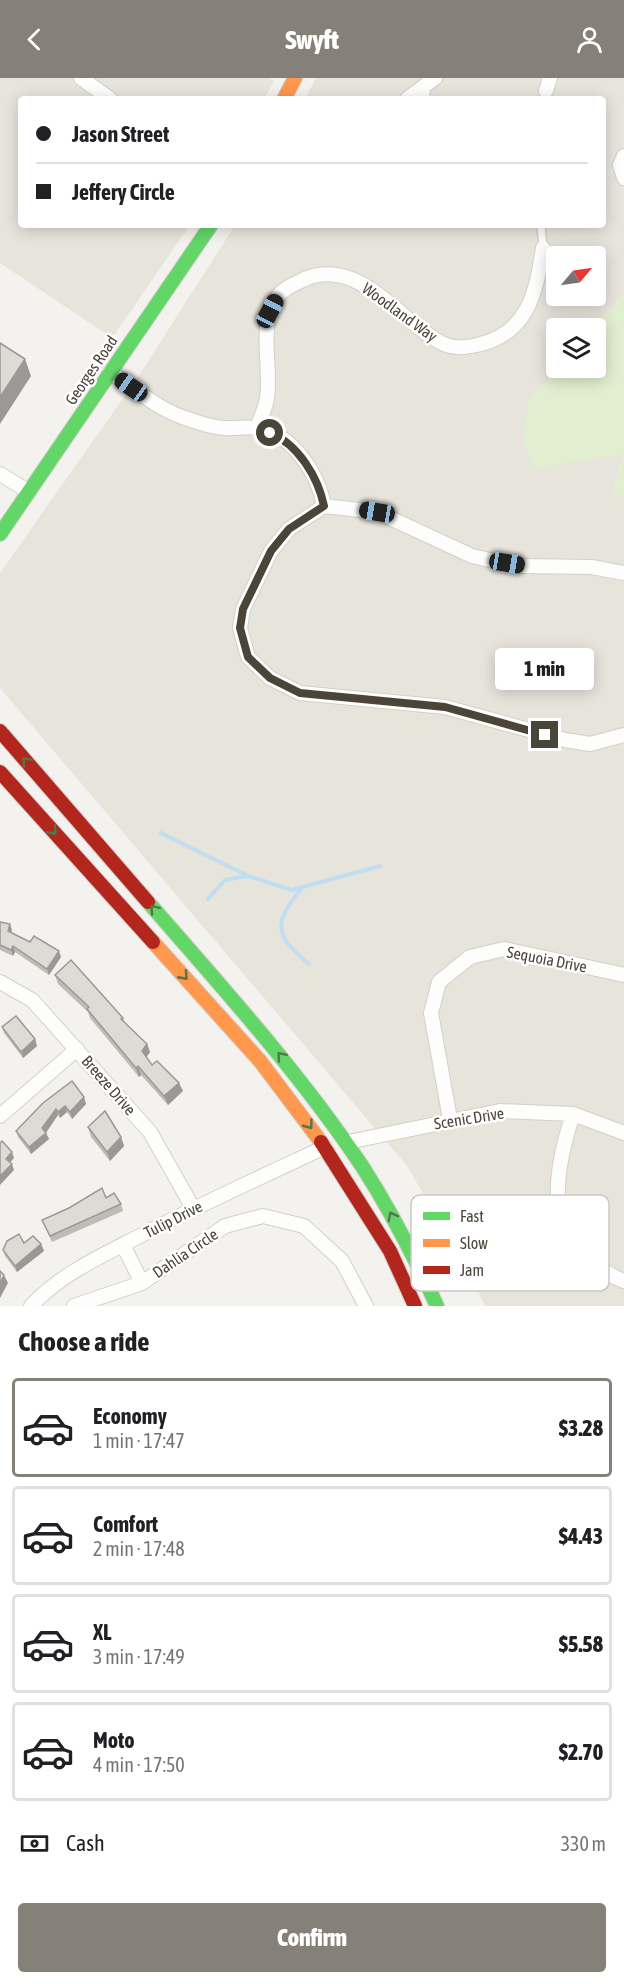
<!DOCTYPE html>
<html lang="en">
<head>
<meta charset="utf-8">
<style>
  body { margin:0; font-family:"Asap Condensed",sans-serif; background:#f6f6f6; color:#202124; height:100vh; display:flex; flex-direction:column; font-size:22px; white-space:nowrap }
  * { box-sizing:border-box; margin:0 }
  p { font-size:20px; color:#757577 }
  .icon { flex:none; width:33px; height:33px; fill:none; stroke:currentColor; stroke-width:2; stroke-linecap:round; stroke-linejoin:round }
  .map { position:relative; height:1228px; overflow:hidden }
  .sheet { display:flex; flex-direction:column; background:#fff; flex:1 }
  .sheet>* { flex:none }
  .top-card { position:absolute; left:18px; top:18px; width:588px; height:132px; border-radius:6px; box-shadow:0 3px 15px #0003; display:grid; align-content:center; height:132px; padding:0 18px; background:#fff }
  .needle { width:39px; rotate:61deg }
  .controls { position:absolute; left:546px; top:168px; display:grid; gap:12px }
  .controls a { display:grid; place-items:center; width:60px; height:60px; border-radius:6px; background:#fff; box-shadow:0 3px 15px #0003; font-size:30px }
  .end { position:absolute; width:27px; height:27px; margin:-14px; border:8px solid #4b4439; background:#fff; box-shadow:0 0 0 3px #fff }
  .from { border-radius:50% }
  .bubble { position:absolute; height:42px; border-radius:6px; background:#fff; box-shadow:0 3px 15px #0003; font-size:20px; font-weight:800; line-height:42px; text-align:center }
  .car { position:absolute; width:18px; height:36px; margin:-18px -9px; border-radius:8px; box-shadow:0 0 4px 2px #0007; background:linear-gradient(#222 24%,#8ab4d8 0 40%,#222 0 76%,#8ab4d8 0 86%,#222 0) }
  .top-card b { display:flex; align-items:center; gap:21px; height:57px; font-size:22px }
  .top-card b+b { border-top:2px solid #e0e0e0 }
  .top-card i { width:15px; height:15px; background:#202124 }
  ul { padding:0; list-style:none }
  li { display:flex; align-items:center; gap:18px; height:99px; margin:0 12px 9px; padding:0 6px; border:3px solid #e0e0e0; border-radius:6px }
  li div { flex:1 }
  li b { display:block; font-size:22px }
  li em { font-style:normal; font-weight:800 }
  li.on { border-color:#868178 }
  li>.icon { width:54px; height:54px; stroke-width:1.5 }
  h2 { padding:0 18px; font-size:27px; line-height:72px }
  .pay { display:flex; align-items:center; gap:15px; height:66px; padding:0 18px; font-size:22px }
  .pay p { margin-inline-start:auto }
  .primary-button { display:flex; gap:12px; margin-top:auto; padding:12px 18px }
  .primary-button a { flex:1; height:69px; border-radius:6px; background:#868178; color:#fff; font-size:24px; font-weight:800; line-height:69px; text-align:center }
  header { display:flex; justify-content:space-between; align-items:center; height:78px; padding:0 18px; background:#868178; color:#fff; font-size:27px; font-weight:800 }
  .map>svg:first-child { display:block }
</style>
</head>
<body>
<header><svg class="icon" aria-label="back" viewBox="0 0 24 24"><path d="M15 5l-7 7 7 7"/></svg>Swyft<svg class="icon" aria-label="person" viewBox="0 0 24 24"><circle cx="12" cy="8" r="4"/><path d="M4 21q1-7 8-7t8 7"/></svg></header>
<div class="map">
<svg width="624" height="1228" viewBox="0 0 624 1228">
  <rect width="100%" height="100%" fill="#f4f2ee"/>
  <path fill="#e7e4dc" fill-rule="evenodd" d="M0,0H269L274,3L264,21H21V147H190L112,260L0,185Z
    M316,0H624V216L593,250H556V290H559L528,324L535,390L624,375L613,414L624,419V1228H485L466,1189L407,1088L0,610V495L140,296L235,147H603V21H305ZM556,178H596V218H556Z"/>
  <path fill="#e1eecf" d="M624,216V419L613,414L624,376L535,390L523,366L528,324L559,290H596V250H593Z"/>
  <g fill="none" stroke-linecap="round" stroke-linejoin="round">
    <path stroke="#c0ddf1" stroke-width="4" d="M161,755L248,798L292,812L380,788
      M301,811C273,846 274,857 309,886
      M208,821L225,802L247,798"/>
    <g stroke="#d2d0cb" stroke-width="10">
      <path id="lane" d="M541,147L543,170"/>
    </g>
    <g stroke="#d2d0cb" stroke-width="16">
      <path id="street" d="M81,0L110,21
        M423,9L435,0
        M546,13L550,0
        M407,21L423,9L422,21
        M624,78L620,87L624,100
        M110,294C134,310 160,333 188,341C199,345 212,349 224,350C234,351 246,348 256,350C292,355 318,395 324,428
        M257,350C260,340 266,330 267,320C272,287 257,247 278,218C284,210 296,205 305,201C357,179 397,239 438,263C451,271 463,270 477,267C528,256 536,215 543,170
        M0,396L28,413
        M624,495L592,489L524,488L489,482L472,478L377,434L324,428L289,451L271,473L243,531L240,550L248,579L270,600L300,615L445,629L565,662L590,666L624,657
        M0,904L32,922L150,1054L193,1130
        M573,1036C550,1107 543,1171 624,1203
        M0,1038L77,971
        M450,1041L431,935L439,904L470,879L504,871L624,897
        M348,1064L500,1033L573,1036L624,1055
        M123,1167L142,1205
        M31,1228C60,1197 97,1180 134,1161C197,1128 261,1099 325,1069
        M74,1228L142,1205L225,1148L263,1138L304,1148L342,1183L366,1228"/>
    </g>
    <g stroke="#d3cfc5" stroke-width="16">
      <path id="fast" d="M0,456L211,147
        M148,824C222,909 299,994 362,1088C391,1133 415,1180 437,1228"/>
    </g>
    <g stroke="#d3cfc5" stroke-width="16">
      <path id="slow" d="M284,21L295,0
        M153,864L260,983L321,1064"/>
    </g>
    <g stroke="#d3cfc5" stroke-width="16">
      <path id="jam" d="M0,653L148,824
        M0,694L153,864
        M321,1064L390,1173L415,1228"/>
    </g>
    <use href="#lane" stroke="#fdfdfc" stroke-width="7"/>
    <use href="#street" stroke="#fdfdfc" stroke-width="14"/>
    <use href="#fast" stroke="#63d668" stroke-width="14"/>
    <use href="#slow" stroke="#ff974d" stroke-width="14"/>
    <use href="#jam" stroke="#b3261e" stroke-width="14"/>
  </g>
  <path fill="#bfbcb8" d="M0,844L12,852L11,855L61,879L49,897L15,874L13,878L0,872Z
    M55,897L123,940L125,945L147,966L150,974L146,979L152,987L183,1013L168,1027L141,997L139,999L90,940L88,934L58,906Z
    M2,949L35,961L37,968L23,980L4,955Z
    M84,1019L86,1026L72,1041L67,1034L60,1040L58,1037L46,1055L49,1061L31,1076L18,1059L16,1053L43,1025Z
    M88,1049L121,1059L124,1068L110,1083L91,1059Z
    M106,1120L121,1126L123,1133L52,1164L42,1142Z
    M24,1165L41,1166L44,1173L17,1194L5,1178L3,1172Z"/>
  <path fill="#9b9996" d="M25,281L31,298L0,346V319Z
    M10,846L12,852L10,860L8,853Z
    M13,868L15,874L13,878L11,872Z
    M59,873L61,879L49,897L47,891Z
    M35,961L37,968L23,980L21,974Z
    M147,966L150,974L145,981L142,973Z
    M138,988L141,997L139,999L136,990Z
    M179,1005L183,1013L168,1027L164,1018Z
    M84,1019L86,1026L72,1041L70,1034Z
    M65,1028L67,1034L60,1040L58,1034Z
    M56,1031L58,1037L45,1056L42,1050Z
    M46,1055L49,1061L31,1076L29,1069Z
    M121,1059L124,1068L110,1083L107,1074Z
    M12,1074L14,1080L8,1087L6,1081Z
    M12,1086L14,1092L0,1107V1098Z
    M41,1166L44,1173L17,1194L15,1188Z
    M4,1197L8,1205L0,1220V1206Z"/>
  <path fill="#dedbd6" stroke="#9b9996" stroke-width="1.5" d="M0,265L25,281L0,319Z
    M0,844L10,846L8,853L30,864L34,858L59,873L47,891L13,868L11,872L0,867Z
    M71,882L123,940L121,941L147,966L142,973L152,987L157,983L179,1005L164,1018L138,988L136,990L87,931L89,929L55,897Z
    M16,938L35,961L21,974L2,949Z
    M72,1003L84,1019L70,1034L65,1028L58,1034L56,1031L42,1050L46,1055L29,1069L16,1053L43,1025Z
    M105,1033L121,1059L107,1074L88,1049Z
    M2,1063L12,1074L6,1081L12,1086L0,1098V1065Z
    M102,1110L106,1120L114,1115L121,1126L50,1158L42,1142L69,1130Z
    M19,1156L24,1165L33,1158L41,1166L15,1188L3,1172L7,1163Z
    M0,1193L4,1197L0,1206Z"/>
  <defs><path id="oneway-chevron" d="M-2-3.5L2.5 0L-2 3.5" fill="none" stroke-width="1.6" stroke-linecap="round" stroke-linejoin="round" transform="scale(1.5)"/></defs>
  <g stroke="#537749">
    <use href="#oneway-chevron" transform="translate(26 683) rotate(-131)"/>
    <use href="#oneway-chevron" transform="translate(53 753) rotate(48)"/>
    <use href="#oneway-chevron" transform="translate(154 831) rotate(-131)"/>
    <use href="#oneway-chevron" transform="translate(184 898) rotate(48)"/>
    <use href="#oneway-chevron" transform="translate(281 978) rotate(-131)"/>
    <use href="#oneway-chevron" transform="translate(309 1047) rotate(53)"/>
    <use href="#oneway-chevron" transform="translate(392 1138) rotate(-118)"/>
  </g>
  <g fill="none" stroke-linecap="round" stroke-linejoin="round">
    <path stroke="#4b4439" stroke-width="8" d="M270,355C298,366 318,399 324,428L289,451L271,473L243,531L240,550L248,579L270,600L300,615L445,629L545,657"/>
  </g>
  <g text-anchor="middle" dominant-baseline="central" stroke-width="5" stroke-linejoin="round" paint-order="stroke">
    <g font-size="16" fill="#4b4439" stroke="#fff">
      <text transform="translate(400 234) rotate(36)">Woodland Way</text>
      <text transform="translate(91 292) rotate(-56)">Georges Road</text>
      <text transform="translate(547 881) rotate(11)">Sequoia Drive</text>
      <text transform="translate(109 1007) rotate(49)">Breeze Drive</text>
      <text transform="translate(469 1040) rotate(-9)">Scenic Drive</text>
      <text transform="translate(173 1141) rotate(-27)">Tulip Drive</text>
      <text transform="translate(185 1175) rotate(-34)">Dahlia Circle</text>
    </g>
  </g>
  <rect x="411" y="1117" width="198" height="96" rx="9" fill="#fff" stroke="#c9c7c4" stroke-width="1.5"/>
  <rect x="423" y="1134" width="27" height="8" fill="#63d668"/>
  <rect x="423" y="1161" width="27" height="8" fill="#ff974d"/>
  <rect x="423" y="1188" width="27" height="8" fill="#b3261e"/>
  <g font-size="16" fill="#4b4439">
    <text x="460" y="1144">Fast</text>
    <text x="460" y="1171">Slow</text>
    <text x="460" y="1198">Jam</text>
  </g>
</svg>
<div class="controls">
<a><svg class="needle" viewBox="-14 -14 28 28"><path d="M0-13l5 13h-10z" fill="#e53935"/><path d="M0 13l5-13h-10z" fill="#757577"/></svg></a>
<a><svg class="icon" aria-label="layers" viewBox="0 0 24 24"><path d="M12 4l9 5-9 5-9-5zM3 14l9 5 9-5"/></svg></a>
</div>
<i class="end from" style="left:270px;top:355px"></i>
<i class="end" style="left:545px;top:657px"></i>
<div class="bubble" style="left:495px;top:570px;width:99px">1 min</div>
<i class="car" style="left:270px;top:233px;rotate:28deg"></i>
<i class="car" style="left:131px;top:309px;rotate:305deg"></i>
<i class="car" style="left:377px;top:434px;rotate:279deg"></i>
<i class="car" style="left:507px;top:485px;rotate:99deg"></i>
<div class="top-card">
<b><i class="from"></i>Jason Street</b>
<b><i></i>Jeffery Circle</b>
</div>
</div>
<section class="sheet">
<h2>Choose a ride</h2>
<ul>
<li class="on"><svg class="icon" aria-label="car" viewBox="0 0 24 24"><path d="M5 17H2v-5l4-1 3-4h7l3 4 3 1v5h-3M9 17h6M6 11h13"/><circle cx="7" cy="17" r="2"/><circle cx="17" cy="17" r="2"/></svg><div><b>Economy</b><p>1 min · 17:47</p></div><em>$3.28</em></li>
<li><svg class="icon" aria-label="car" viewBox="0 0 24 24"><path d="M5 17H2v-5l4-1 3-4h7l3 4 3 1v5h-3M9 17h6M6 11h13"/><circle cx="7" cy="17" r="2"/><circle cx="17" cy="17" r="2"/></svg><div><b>Comfort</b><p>2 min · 17:48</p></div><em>$4.43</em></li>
<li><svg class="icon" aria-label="car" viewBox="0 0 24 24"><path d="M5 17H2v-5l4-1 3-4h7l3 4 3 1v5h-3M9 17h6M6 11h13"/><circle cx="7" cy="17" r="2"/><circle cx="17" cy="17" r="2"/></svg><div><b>XL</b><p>3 min · 17:49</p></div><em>$5.58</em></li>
<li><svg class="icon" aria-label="car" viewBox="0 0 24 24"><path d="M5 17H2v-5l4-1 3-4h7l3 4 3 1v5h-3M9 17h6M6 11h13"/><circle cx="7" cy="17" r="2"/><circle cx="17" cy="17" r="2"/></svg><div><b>Moto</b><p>4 min · 17:50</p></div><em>$2.70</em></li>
</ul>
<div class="pay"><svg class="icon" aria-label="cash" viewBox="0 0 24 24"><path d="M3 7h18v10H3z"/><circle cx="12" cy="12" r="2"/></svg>Cash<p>330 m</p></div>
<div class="primary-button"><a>Confirm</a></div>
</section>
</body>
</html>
